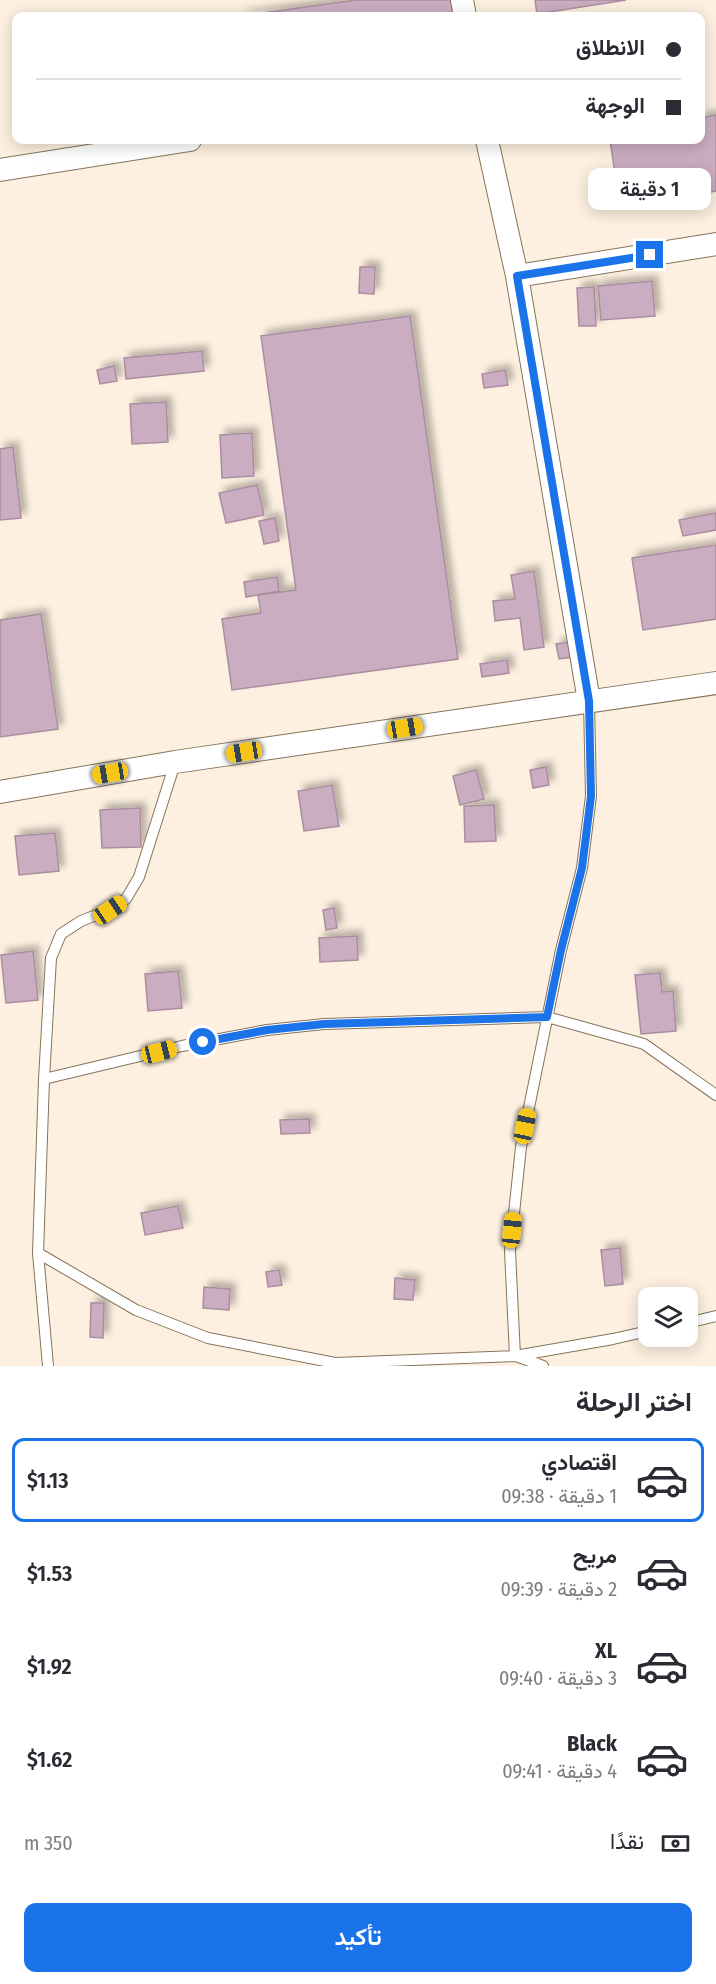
<!DOCTYPE html>
<html lang="ar">
<head>
<meta charset="utf-8">
<style>
  body { margin:0; font-family:"Fira Sans Condensed",Vazirmatn,sans-serif; background:#f2f2f3; color:#2b2b33; direction:rtl; height:100vh; display:flex; flex-direction:column; font-size:22px; white-space:nowrap }
  * { box-sizing:border-box; margin:0 }
  p { font-size:20px; color:#7c7c81 }
  .icon { flex:none; width:33px; height:33px; fill:none; stroke:currentColor; stroke-width:2; stroke-linecap:round; stroke-linejoin:round }
  .map { position:relative; height:1366px; overflow:hidden; direction:ltr }
  .details { display:flex; flex-direction:column; background:#fff; flex:1 }
  .details>* { flex:none }
  .banner { position:absolute; left:12px; top:12px; width:693px; height:132px; border-radius:12px; box-shadow:0 3px 15px #0003; direction:rtl; display:grid; align-content:center; height:132px; padding:0 24px; background:#fff }
  .controls { position:absolute; left:638px; top:1287px; display:grid; gap:12px }
  .controls a { display:grid; place-items:center; width:60px; height:60px; border-radius:12px; background:#fff; box-shadow:0 3px 15px #0003; font-size:30px }
  .end { position:absolute; width:27px; height:27px; margin:-14px; border:8px solid #1a73e8; background:#fff; box-shadow:0 0 0 3px #fff }
  .from { border-radius:50% }
  .bubble { position:absolute; height:42px; border-radius:12px; background:#fff; box-shadow:0 3px 15px #0003; font-size:20px; font-weight:600; line-height:42px; text-align:center; direction:rtl }
  .car { position:absolute; width:18px; height:36px; margin:-18px -9px; border-radius:8px; box-shadow:0 0 4px 2px #0007; background:linear-gradient(#f5c518 24%,#345 0 40%,#f5c518 0 76%,#345 0 86%,#f5c518 0) }
  .banner b { display:flex; align-items:center; gap:21px; height:57px; font-size:22px }
  .banner b+b { border-top:2px solid #e1e1e2 }
  .banner i { width:15px; height:15px; background:#2b2b33 }
  ul { padding:0; list-style:none }
  li { display:flex; align-items:center; gap:18px; height:84px; margin:0 12px 9px; padding:0 12px; border:3px solid transparent; border-radius:12px }
  li div { flex:1 }
  li b { display:block; font-size:22px }
  li em { font-style:normal; font-weight:600 }
  li.selected { border-color:#1a73e8 }
  li>.icon { width:54px; height:54px; stroke-width:1.5 }
  h2 { padding:0 24px; font-size:27px; line-height:72px }
  .pay { display:flex; align-items:center; gap:15px; height:66px; padding:0 24px; font-size:22px }
  .pay p { margin-inline-start:auto }
  .button { display:flex; gap:12px; margin-top:auto; padding:12px 24px }
  .button a { flex:1; height:69px; border-radius:12px; background:#1a73e8; color:#fff; font-size:24px; font-weight:600; line-height:69px; text-align:center }
  .map>svg:first-child { display:block }
</style>
</head>
<body>
<div class="map">
<svg width="716" height="1366" viewBox="0 0 716 1366">
  <defs>
    <filter id="shadow"><feDropShadow dx="5.5" dy="-5.5" stdDeviation="3" flood-color="#0004"/></filter>
  </defs>
  <rect width="100%" height="100%" fill="#fdf0e0"/>
  <path fill="#caadc0" stroke="#aa8ea0" stroke-width="1.5" filter="url(#shadow)" d="M356,0H451L453,16H240Z
    M535,0H626L537,14Z
    M716,115V191L620,206L610,140H700V118Z
    M360,267H375L374,294L359,293Z
    M652,281L655,316L601,320L598,286Z
    M594,287L596,326H579L577,288Z
    M410,316L458,659L232,690L222,619L261,613L258,595L296,590L261,336Z
    M202,351L204,371L126,379L124,358Z
    M114,366L117,381L100,384L97,370Z
    M505,370L508,385L484,388L482,374Z
    M166,402L168,442L132,444L130,404Z
    M252,433L254,476L222,478L220,435Z
    M13,447L21,518L0,520V449Z
    M257,485L264,515L226,523L219,493Z
    M716,513V530L683,536L679,520Z
    M275,518L279,541L264,544L259,521Z
    M716,545V619L643,630L632,558Z
    M534,571L544,647L524,650L520,618L495,621L493,601L515,599L511,575Z
    M277,577L279,591L246,597L244,582Z
    M41,614L58,729L0,737V620Z
    M570,642L573,657L559,659L556,644Z
    M507,660L509,673L482,677L480,664Z
    M546,767L549,785L533,788L530,770Z
    M476,770L484,799L460,805L453,776Z
    M332,785L339,826L304,831L298,791Z
    M494,805L496,841L465,842L464,806Z
    M140,808L141,847L102,848L100,810Z
    M55,833L59,871L19,875L15,836Z
    M334,908L337,928L326,930L323,910Z
    M357,936L358,960L320,962L319,938Z
    M33,951L38,1000L6,1003L1,955Z
    M178,971L182,1008L148,1011L145,974Z
    M660,973L662,992L673,991L676,1031L641,1034L635,975Z
    M309,1119L310,1133L281,1134L280,1120Z
    M178,1206L183,1228L145,1235L141,1213Z
    M620,1248L623,1284L605,1286L601,1250Z
    M279,1270L282,1285L268,1287L266,1272Z
    M395,1278L415,1280L413,1300L394,1299Z
    M204,1287L230,1289L229,1310L203,1308Z
    M91,1303H104L103,1338L90,1337Z"/>
  <g fill="none" stroke-linecap="round" stroke-linejoin="round">
    <g stroke="#87735b" stroke-width="12">
      <path id="lane" d="M44,1079L182,1046L267,1030L324,1024L547,1017L644,1044L716,1095
        M38,1253L136,1310L208,1338L335,1363L515,1356L613,1339L648,1331
        M687,1323L716,1316
        M515,1356L510,1251L521,1147L561,950L582,868L591,796L589,701
        M516,1356L543,1366
        M48,1366L38,1253L44,1079L51,958L61,934L81,921L109,910L126,899L139,877L175,763"/>
    </g>
    <g stroke="#87735b" stroke-width="24">
      <path id="street" d="M462,0L465,16
        M487,140L517,276L589,701
        M0,170L190,140
        M517,276L716,244
        M0,792L175,762L716,683"/>
    </g>
    <use href="#lane" stroke="#fff" stroke-width="10"/>
    <use href="#street" stroke="#fff" stroke-width="22"/>
  </g>
  <g fill="none" stroke-linecap="round" stroke-linejoin="round">
    <path stroke="#1a73e8" stroke-width="8" d="M203,1042L267,1030L324,1024L547,1017L561,950L582,868L591,796L589,701L517,276L650,255"/>
  </g>
</svg>
<div class="controls">
<a><svg class="icon" aria-label="layers" viewBox="0 0 24 24"><path d="M12 4l9 5-9 5-9-5zM3 14l9 5 9-5"/></svg></a>
</div>
<i class="end from" style="left:203px;top:1042px"></i>
<i class="end" style="left:650px;top:255px"></i>
<div class="bubble" style="left:588px;top:168px;width:123px">1 دقيقة</div>
<i class="car" style="left:405px;top:728px;rotate:81deg"></i>
<i class="car" style="left:244px;top:752px;rotate:261deg"></i>
<i class="car" style="left:110px;top:773px;rotate:260deg"></i>
<i class="car" style="left:110px;top:910px;rotate:56deg"></i>
<i class="car" style="left:159px;top:1052px;rotate:76deg"></i>
<i class="car" style="left:525px;top:1126px;rotate:12deg"></i>
<i class="car" style="left:512px;top:1230px;rotate:6deg"></i>
<div class="banner">
<b><i class="from"></i>الانطلاق</b>
<b><i></i>الوجهة</b>
</div>
</div>
<section class="details">
<h2>اختر الرحلة</h2>
<ul>
<li class="selected"><svg class="icon" aria-label="car" viewBox="0 0 24 24"><path d="M5 17H2v-5l4-1 3-4h7l3 4 3 1v5h-3M9 17h6M6 11h13"/><circle cx="7" cy="17" r="2"/><circle cx="17" cy="17" r="2"/></svg><div><b>اقتصادي</b><p>1 دقيقة · 09:38</p></div><em>$1.13</em></li>
<li><svg class="icon" aria-label="car" viewBox="0 0 24 24"><path d="M5 17H2v-5l4-1 3-4h7l3 4 3 1v5h-3M9 17h6M6 11h13"/><circle cx="7" cy="17" r="2"/><circle cx="17" cy="17" r="2"/></svg><div><b>مريح</b><p>2 دقيقة · 09:39</p></div><em>$1.53</em></li>
<li><svg class="icon" aria-label="car" viewBox="0 0 24 24"><path d="M5 17H2v-5l4-1 3-4h7l3 4 3 1v5h-3M9 17h6M6 11h13"/><circle cx="7" cy="17" r="2"/><circle cx="17" cy="17" r="2"/></svg><div><b>XL</b><p>3 دقيقة · 09:40</p></div><em>$1.92</em></li>
<li><svg class="icon" aria-label="car" viewBox="0 0 24 24"><path d="M5 17H2v-5l4-1 3-4h7l3 4 3 1v5h-3M9 17h6M6 11h13"/><circle cx="7" cy="17" r="2"/><circle cx="17" cy="17" r="2"/></svg><div><b>Black</b><p>4 دقيقة · 09:41</p></div><em>$1.62</em></li>
</ul>
<div class="pay"><svg class="icon" aria-label="cash" viewBox="0 0 24 24"><path d="M3 7h18v10H3z"/><circle cx="12" cy="12" r="2"/></svg>نقدًا<p>350 m</p></div>
<div class="button"><a>تأكيد</a></div>
</section>
</body>
</html>
